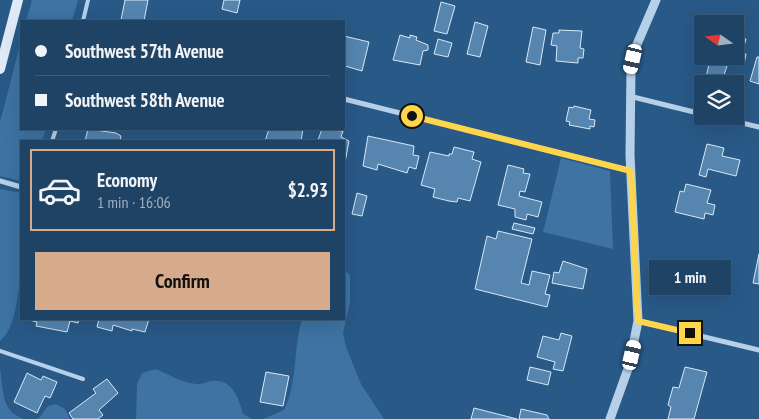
<!DOCTYPE html>
<html lang="en">
<head>
<meta charset="utf-8">
<style>
  body { margin:0; font-family:"PT Sans Narrow",sans-serif; background:#2c4e6e; color:#f1f3f6; height:100vh; display:flex; flex-direction:column; font-size:19px; white-space:nowrap }
  * { box-sizing:border-box; margin:0 }
  p { font-size:16px; color:#a1b0bf }
  .icon { flex:none; width:28px; height:28px; fill:none; stroke:currentColor; stroke-width:2; stroke-linecap:round; stroke-linejoin:round }
  .map { position:relative; flex:1; overflow:hidden }
  .drawer { position:absolute; left:20px; top:140px; width:325px; height:180px; display:flex; flex-direction:column; background:#1f4365; border-radius:0px; box-shadow:0 5px 20px #0002,0 0 0 1px #3c5c79 }
  .drawer>* { flex:none }
  .hud { position:absolute; left:20px; top:20px; width:325px; height:110px; border-radius:0px; box-shadow:0 5px 20px #0002,0 0 0 1px #3c5c79; display:grid; align-content:center; height:110px; padding:0 15px; background:#1f4365 }
  .needle { width:32px; rotate:284deg }
  .tools { position:absolute; left:694px; top:15px; display:grid; gap:10px }
  .tools a { display:grid; place-items:center; width:50px; height:50px; border-radius:0px; background:#1f4365; box-shadow:0 5px 20px #0002,0 0 0 1px #3c5c79; font-size:25px }
  .end { position:absolute; width:22px; height:22px; margin:-11px; border:6px solid #ffd54a; background:#111; box-shadow:0 0 0 2px #111 }
  .from { border-radius:50% }
  .bubble { position:absolute; height:35px; border-radius:0px; background:#1f4365; box-shadow:0 5px 20px #0002,0 0 0 1px #3c5c79; font-size:16px; font-weight:700; line-height:35px; text-align:center }
  .car { position:absolute; width:15px; height:30px; margin:-15px -8px; border-radius:6px; box-shadow:0 0 4px 1px #0007; background:linear-gradient(#fff 24%,#345 0 40%,#fff 0 76%,#345 0 86%,#fff 0) }
  .hud b { display:flex; align-items:center; gap:18px; height:48px; font-size:19px }
  .hud b+b { border-top:1px solid #3c5c79 }
  .hud i { width:12px; height:12px; background:#f1f3f6 }
  ul { padding:9px 0 0; list-style:none }
  li { display:flex; align-items:center; gap:15px; height:82px; margin:0 10px 8px; padding:0 5px; border:2px solid #3c5c79; border-radius:0px }
  li div { flex:1 }
  li b { display:block; font-size:19px }
  li em { font-style:normal; font-weight:700 }
  li.selected { border-color:#d6ab8b }
  li>.icon { width:45px; height:45px; stroke-width:1.5 }
  .button { display:flex; gap:10px; margin-top:auto; padding:10px 15px }
  .button a { flex:1; height:58px; border-radius:0px; background:#d6ab8b; color:#111; font-size:20px; font-weight:700; line-height:58px; text-align:center }
  .map>svg:first-child { display:block }
</style>
</head>
<body>
<div class="map">
<svg width="759" height="419" viewBox="0 0 759 419">
  <rect width="100%" height="100%" fill="#295987"/>
  <path fill="#3e73a3" d="M32,0H78L72,21H26Z
    M21,41V129H46L42,141H21V181L0,176V122Z
    M561,158L610,171L613,249L543,232Z
    M0,189L21,193C21,224 26,322 0,341Z
    M344,270L350,275V302L343,333L346,347L361,384L384,419H263L284,410C298,382 293,349 302,319H344Z
    M0,369C4,390 0,411 24,419H0Z
    M156,369C169,375 181,382 196,384C201,385 206,382 211,381C232,378 239,398 243,414L252,419H136L137,384L142,373Z
    M56,404L65,409L70,419H38L48,406Z"/>
  <path fill="#5685b0" stroke="#d9e8f6" d="M125,0H148L144,21L121,20Z
    M224,0H240L237,13L222,9Z
    M441,2L455,6L447,34L434,31Z
    M475,22L488,26L480,57L467,54Z
    M533,27L546,30L540,65L526,62Z
    M559,30L582,31L580,48L584,49L583,58H578V63L556,61L557,46L551,45L553,33H559Z
    M400,35L410,38V35L417,37L416,40L428,45V50L423,51L420,65L393,60Z
    M344,36L369,42L362,71L345,66Z
    M735,36L746,39L742,53L746,54L744,64L739,62V65L728,63L722,81L706,77L711,56H735Z
    M438,39L452,43L448,57L434,54Z
    M757,57H759V84L750,81Z
    M574,106L591,110L589,119L595,120L594,127L590,126V129L569,125L570,122L566,121L569,107L573,108Z
    M88,129L116,133L121,136L120,141H85Z
    M269,129H303L301,141H265Z
    M322,129L343,131L341,137L349,141L344,168V141H315L318,140Z
    M368,136L414,146L413,155L419,156L416,169L409,167L407,173L378,164L377,170L363,166Z
    M707,144L724,148L722,156L740,160L736,176L708,169L706,177L699,175Z
    M454,147L474,152L472,159L481,162L470,201L458,198L457,202L449,201L433,197L435,189L421,185L430,152L449,156V154H452Z
    M508,165L524,169L523,173L530,174L525,192L520,191L519,196L542,202L538,217L527,214L526,220L515,217V209L498,205Z
    M686,184L711,190L707,203L715,205L713,215L705,213L704,219L675,212L680,191L684,192Z
    M357,193L367,196L362,216L352,214Z
    M514,223L535,228L533,234L512,229Z
    M498,231L532,239L521,283L529,285L532,271L550,275L545,294L550,295L547,307L475,289L487,236L496,239Z
    M759,254V284L753,283Z
    M563,261L587,269L583,289L552,283L554,272L559,273Z
    M25,319H79L78,323L70,321L67,332L36,326L37,322Z
    M99,319H149L145,332L132,329V331L113,325L112,331L97,327Z
    M561,333L572,336L563,371L553,369L555,362L537,357L543,336L559,340Z
    M530,367L551,372L548,385L527,380Z
    M685,367L707,372L694,419H668L671,407L668,405L673,387L679,388Z
    M266,372L289,376L283,406L260,402Z
    M27,373L41,380L43,376L57,382L50,398L45,396L37,413L14,402Z
    M107,379L118,393L99,410L103,415L98,419H73L69,413L96,393L93,389Z
    M474,408L517,419H471Z
    M521,409L547,415L549,419H519Z"/>
  <g fill="none" stroke-linecap="round" stroke-linejoin="round">
    <path stroke="#b5d0e8" stroke-width="4" d="M83,21L88,0
      M52,141L56,129
      M0,351L83,379"/>
    <path stroke="#b5d0e8" stroke-width="5" d="M629,96L702,114
      M344,99L631,171
      M713,116L759,127
      M0,181L21,187
      M638,321L759,350"/>
    <path stroke="#b5d0e8" stroke-width="9" d="M610,419L629,366L638,321L630,155L631,69L635,49L656,0"/>
    <path stroke="#dfebf7" stroke-width="10" d="M0,69L18,0"/>
  </g>
  <g fill="none" stroke-linecap="round" stroke-linejoin="round">
    <path stroke="#ffd54a" stroke-width="6" d="M412,116L631,171L638,321L690,333"/>
  </g>
</svg>
<div class="tools">
<a><svg class="needle" viewBox="-14 -14 28 28"><path d="M0-13l5 13h-10z" fill="#e53935"/><path d="M0 13l5-13h-10z" fill="#a1b0bf"/></svg></a>
<a><svg class="icon" aria-label="layers" viewBox="0 0 24 24"><path d="M12 4l9 5-9 5-9-5zM3 14l9 5 9-5"/></svg></a>
</div>
<i class="end from" style="left:412px;top:116px"></i>
<i class="end" style="left:690px;top:333px"></i>
<div class="bubble" style="left:649px;top:260px;width:82px">1 min</div>
<i class="car" style="left:633px;top:59px;rotate:193deg"></i>
<i class="car" style="left:632px;top:355px;rotate:13deg"></i>
<div class="hud">
<b><i class="from"></i>Southwest 57th Avenue</b>
<b><i></i>Southwest 58th Avenue</b>
</div>
<section class="drawer">
<ul>
<li class="selected"><svg class="icon" aria-label="car" viewBox="0 0 24 24"><path d="M5 17H2v-5l4-1 3-4h7l3 4 3 1v5h-3M9 17h6M6 11h13"/><circle cx="7" cy="17" r="2"/><circle cx="17" cy="17" r="2"/></svg><div><b>Economy</b><p>1 min · 16:06</p></div><em>$2.93</em></li>
</ul>
<div class="button"><a>Confirm</a></div>
</section>
</div>
</body>
</html>
